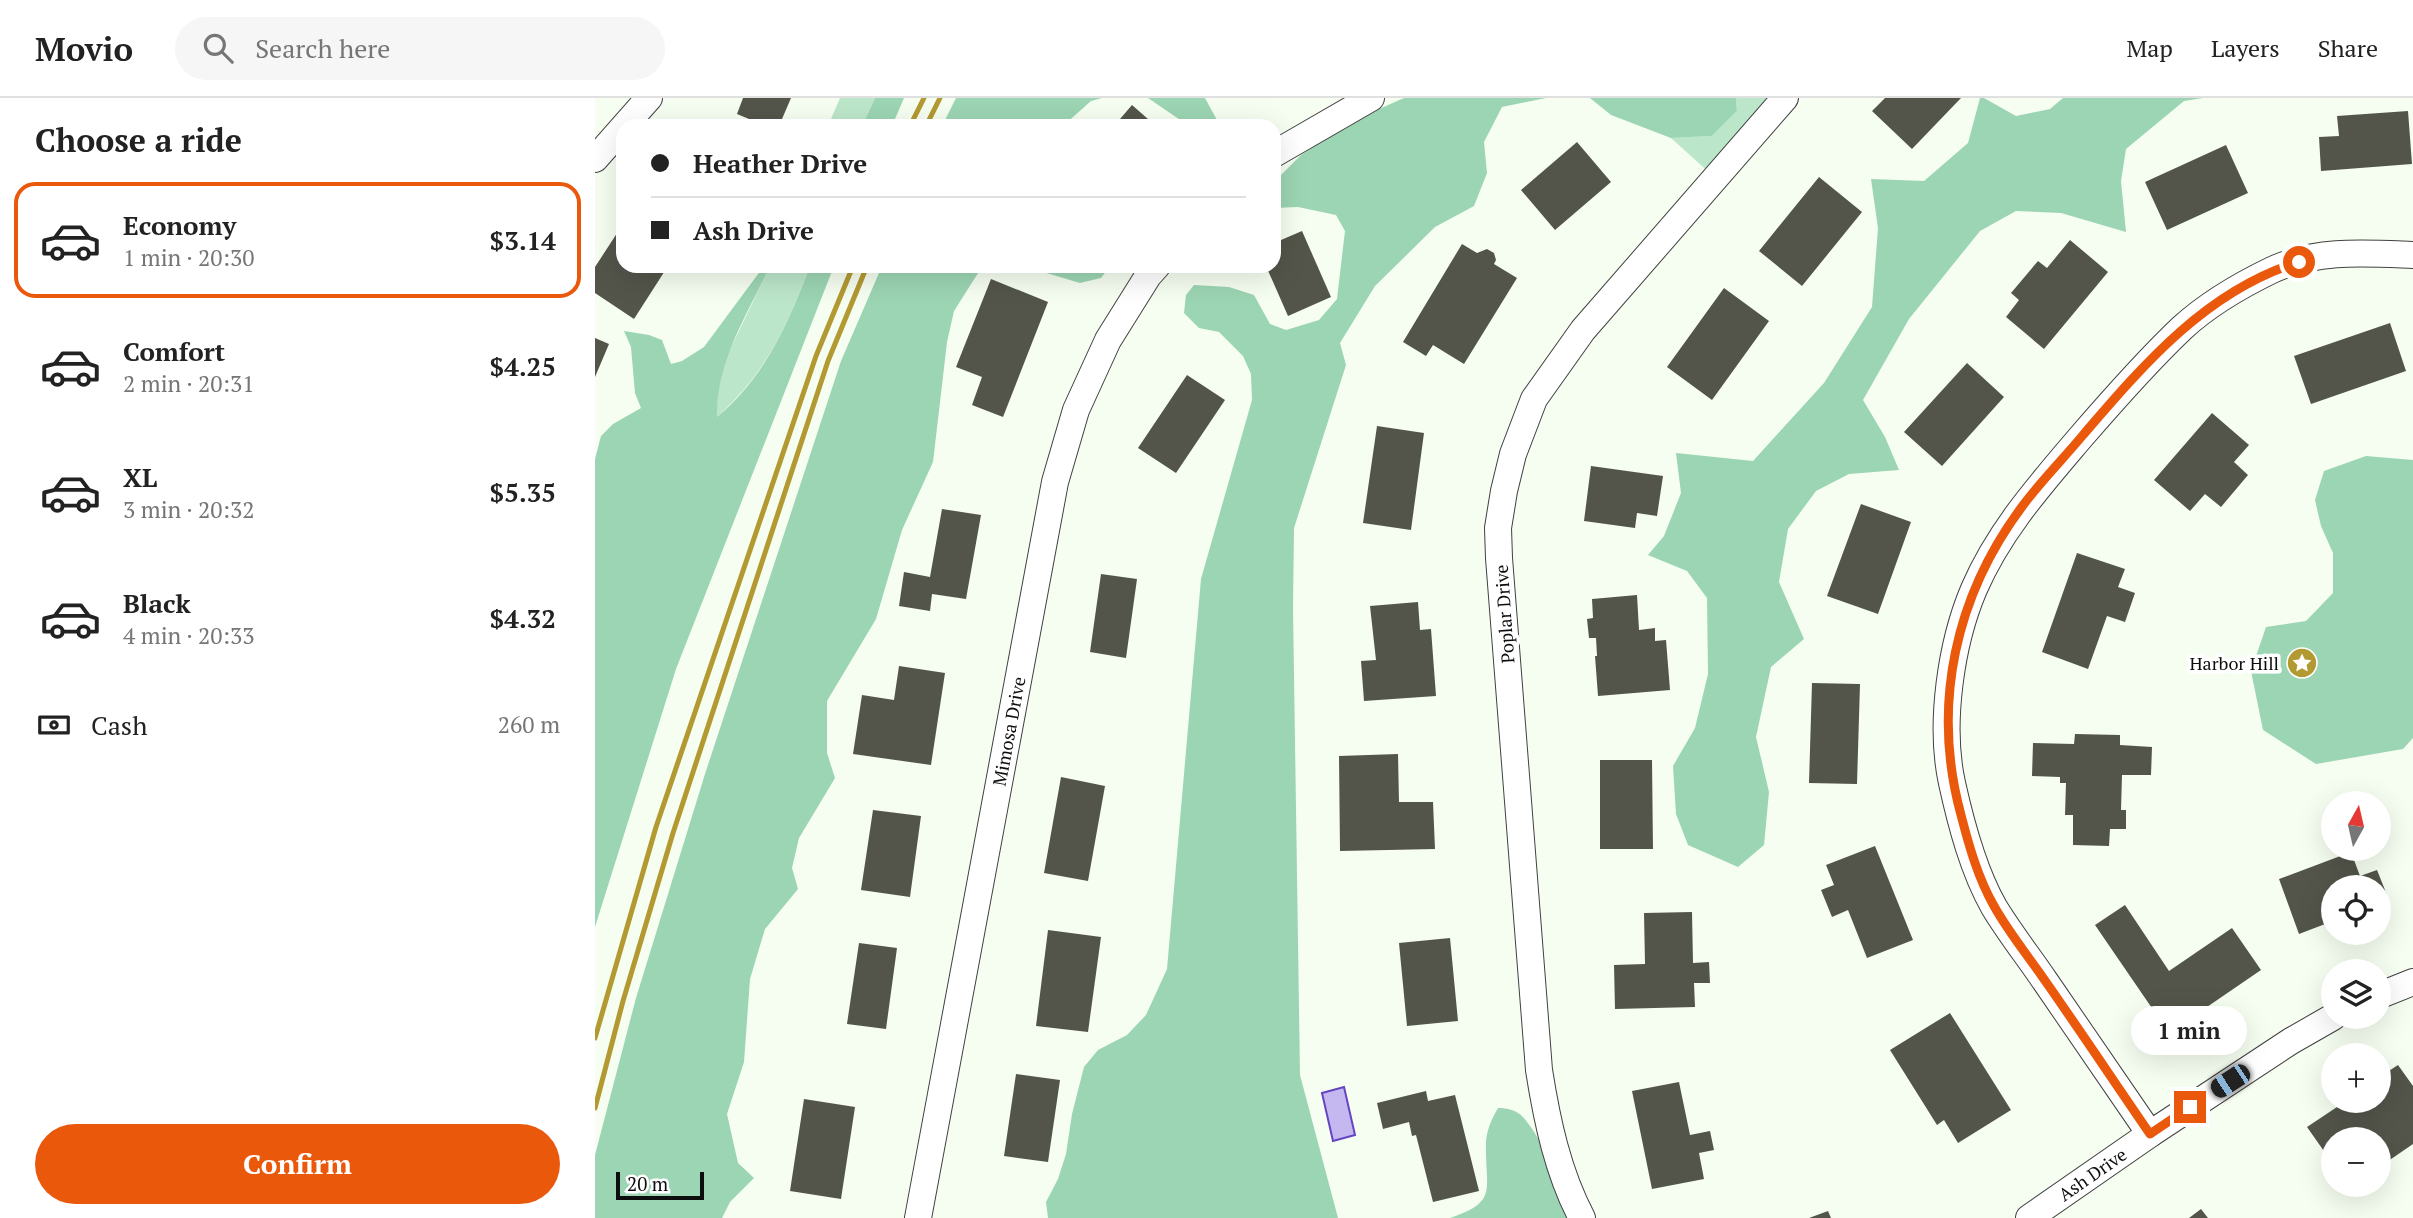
<!DOCTYPE html>
<html lang="en">
<head>
<meta charset="utf-8">
<style>
  body { margin:0; font-family:"PT Serif",serif; background:#f6f6f6; color:#222; height:100vh; display:flex; flex-direction:column; font-size:26px; white-space:nowrap }
  * { box-sizing:border-box; margin:0 }
  p { font-size:23px; color:#767676 }
  .icon { flex:none; width:38px; height:38px; fill:none; stroke:currentColor; stroke-width:2; stroke-linecap:round; stroke-linejoin:round }
  .map { position:relative; flex:1; overflow:hidden }
  .sheet { display:flex; flex-direction:column; background:#fff; width:595px }
  .sheet>* { flex:none }
  .hud { position:absolute; left:21px; top:21px; width:665px; height:154px; border-radius:21px; box-shadow:0 7px 28px #0002; display:grid; align-content:center; height:154px; padding:0 35px; background:#fff }
  .needle { width:46px; rotate:8deg }
  .controls { position:absolute; left:1726px; top:693px; display:grid; gap:14px }
  .controls a { display:grid; place-items:center; width:70px; height:70px; border-radius:50%; background:#fff; box-shadow:0 7px 28px #0002; font-size:35px }
  .scale { position:absolute; left:21px; bottom:18px; width:88px; box-sizing:border-box; padding-left:7px; border:4px solid #0e0e0e; border-top:0; font-size:19px; line-height:24px; white-space:nowrap; color:#0e0e0e; -webkit-text-stroke:5px #fff; paint-order:stroke }
  .end { position:absolute; width:32px; height:32px; margin:-16px; border:9px solid #ea580c; background:#fff; box-shadow:0 0 0 4px #fff }
  .from { border-radius:50% }
  .bubble { position:absolute; height:49px; border-radius:24px; background:#fff; box-shadow:0 7px 28px #0002; font-size:23px; font-weight:600; line-height:49px; text-align:center }
  .car { position:absolute; width:21px; height:42px; margin:-21px -10px; border-radius:9px; box-shadow:0 0 5px 2px #0007; background:linear-gradient(#222 24%,#8ab4d8 0 40%,#222 0 76%,#8ab4d8 0 86%,#222 0) }
  .hud b { display:flex; align-items:center; gap:24px; height:66px; font-size:26px }
  .hud b+b { border-top:2px solid #e0e0e0 }
  .hud i { width:18px; height:18px; background:#222 }
  ul { padding:0; list-style:none }
  li { display:flex; align-items:center; gap:21px; height:116px; margin:0 14px 10px; padding:0 21px; border:4px solid transparent; border-radius:21px }
  li div { flex:1 }
  li b { display:block; font-size:26px }
  li em { font-style:normal; font-weight:600 }
  li.on { border-color:#ea580c }
  li>.icon { width:63px; height:63px; stroke-width:1.5 }
  h2 { padding:0 35px; font-size:32px; line-height:84px }
  .pay { display:flex; align-items:center; gap:18px; height:77px; padding:0 35px; font-size:26px }
  .pay p { margin-inline-start:auto }
  .action { display:flex; gap:14px; margin-top:auto; padding:14px 35px }
  .action a { flex:1; height:80px; border-radius:42px; background:#ea580c; color:#fff; font-size:28px; font-weight:600; line-height:80px; text-align:center }
  header { display:flex; align-items:center; gap:42px; box-sizing:border-box; height:98px; padding:0 35px; background:#fff; border-bottom:2px solid #e0e0e0 }
  header strong { font-size:33px }
  nav { display:flex; gap:38px; margin-inline-start:auto; font-size:24px }
  .search { width:490px; height:63px; background:#f6f6f6; display:flex; align-items:center; gap:18px; box-sizing:border-box; padding:0 24px; border-radius:38px; color:#767676; font-size:26px }
  main { display:flex; flex:1; min-height:0 }
  .map>svg:first-child { display:block }
</style>
</head>
<body>
<header>
<strong>Movio</strong>
<div class="search"><svg class="icon" aria-label="search" viewBox="0 0 24 24"><circle cx="10" cy="10" r="6"/><path d="M15 15l6 6"/></svg>Search here</div>
<nav><a>Map</a><a>Layers</a><a>Share</a></nav>
</header>
<main>
<section class="sheet">
<h2>Choose a ride</h2>
<ul>
<li class="on"><svg class="icon" aria-label="car" viewBox="0 0 24 24"><path d="M5 17H2v-5l4-1 3-4h7l3 4 3 1v5h-3M9 17h6M6 11h13"/><circle cx="7" cy="17" r="2"/><circle cx="17" cy="17" r="2"/></svg><div><b>Economy</b><p>1 min · 20:30</p></div><em>$3.14</em></li>
<li><svg class="icon" aria-label="car" viewBox="0 0 24 24"><path d="M5 17H2v-5l4-1 3-4h7l3 4 3 1v5h-3M9 17h6M6 11h13"/><circle cx="7" cy="17" r="2"/><circle cx="17" cy="17" r="2"/></svg><div><b>Comfort</b><p>2 min · 20:31</p></div><em>$4.25</em></li>
<li><svg class="icon" aria-label="car" viewBox="0 0 24 24"><path d="M5 17H2v-5l4-1 3-4h7l3 4 3 1v5h-3M9 17h6M6 11h13"/><circle cx="7" cy="17" r="2"/><circle cx="17" cy="17" r="2"/></svg><div><b>XL</b><p>3 min · 20:32</p></div><em>$5.35</em></li>
<li><svg class="icon" aria-label="car" viewBox="0 0 24 24"><path d="M5 17H2v-5l4-1 3-4h7l3 4 3 1v5h-3M9 17h6M6 11h13"/><circle cx="7" cy="17" r="2"/><circle cx="17" cy="17" r="2"/></svg><div><b>Black</b><p>4 min · 20:33</p></div><em>$4.32</em></li>
</ul>
<div class="pay"><svg class="icon" aria-label="cash" viewBox="0 0 24 24"><path d="M3 7h18v10H3z"/><circle cx="12" cy="12" r="2"/></svg>Cash<p>260 m</p></div>
<div class="action"><a>Confirm</a></div>
</section>
<div class="map">
<svg width="1818" height="1120" viewBox="0 0 1818 1120">
  <rect width="100%" height="100%" fill="#f5fef0"/>
  <path fill="#bce6ca" d="M245,0H280L267,28H233Z
    M1141,0H1183L1118,78L1076,40L1117,38L1142,13Z
    M175,168H215C191,231 172,273 121,320L123,293L130,262Z"/>
  <path fill="#9cd5b3" d="M280,0H309L297,28H267Z
    M361,0H507L496,3L468,28H347Z
    M553,0H610L623,24V28H594Z
    M809,0H951L907,9L889,44L892,75L879,108L840,129L780,188L745,245L751,267L699,430L698,510L705,977L743,1120H453L451,1104L463,1081L471,1056L477,1016L489,969L503,952L532,937L551,917L572,871L606,481L657,302L656,276L648,258L624,234L604,230L589,215L591,197L599,187L634,189L659,197L675,226L691,232L724,222L742,201L750,133L741,117L703,109L679,110V84L706,57L759,22Z
    M995,0H1141L1142,13L1117,38L1076,40L1016,17Z
    M1385,0H1389L1421,18L1455,11L1468,0H1608L1589,3L1531,51L1526,83L1531,134L1466,115L1421,113L1385,133L1314,221L1268,302L1290,339L1304,372L1254,376L1221,393L1193,431L1184,484L1209,541L1176,569L1161,639L1174,694L1169,747L1143,769L1093,747L1081,716L1078,668L1100,630L1113,576L1112,500L1092,473L1053,457L1069,438L1086,395L1081,355L1158,363L1229,285L1277,209L1283,130L1276,81L1329,83L1373,45Z
    M169,168H175C152,217 121,264 122,319C170,279 193,226 215,168H239L81,571L0,829V361L6,338L18,326L46,310L40,295L36,249L29,233L54,237L67,242L76,266L87,263L109,249Z
    M287,168H397L385,172L359,213L352,244L338,364L307,432L281,521L232,603V655L240,680L204,740L197,770L203,791L170,831L155,881L149,964L132,1016L143,1065L159,1080L135,1104L127,1120H0V1057L41,900L110,676L246,263Z
    M428,168H515L506,180L485,185Z
    M1771,358L1818,362V640L1808,651L1721,666L1668,632L1656,573L1671,529L1711,523L1738,495V455L1726,428L1720,402L1729,373Z
    M903,1010C913,1010 921,1012 928,1019C952,1046 963,1088 977,1120H855C902,1104 891,1093 891,1052C890,1036 895,1024 903,1010Z"/>
  <path fill="#c5b8f1" stroke="#6445c2" stroke-width="2" d="M749,989L760,1037L738,1043L727,995Z"/>
  <path fill="#53554b" d="M148,0H196L184,28H171L142,16Z
    M1290,0H1366L1317,51L1277,13Z
    M537,7L561,28H519Z
    M1813,13L1817,66L1726,73L1724,39L1744,38L1742,18Z
    M982,44L1016,84L960,132L926,92Z
    M1631,47L1653,95L1572,132L1550,84Z
    M1224,79L1267,114L1207,188L1164,153Z
    M28,126V168H73L39,221L0,195V169Z
    M707,133L736,199L693,218L671,168H679V145Z
    M1475,142L1513,174L1449,251L1411,219L1424,202L1416,195L1443,163L1452,170Z
    M867,146L882,155L892,151L899,155L901,162L899,166L922,180L869,266L838,247L831,258L808,244Z
    M396,181L453,204L408,319L377,307L387,279L361,269Z
    M1129,190L1174,223L1117,302L1072,269Z
    M1795,225L1811,273L1716,306L1699,258Z
    M0,240L14,246L0,279Z
    M1372,265L1409,299L1347,368L1309,334Z
    M592,277L630,302L581,375L543,350Z
    M1617,315L1654,347L1639,364L1653,377L1626,409L1610,396L1595,413L1559,382Z
    M782,328L829,335L816,432L768,425Z
    M996,368L1068,378L1062,418L1042,415L1040,430L989,423Z
    M1266,406L1316,424L1283,516L1232,498Z
    M347,411L386,417L371,501L337,496L335,513L304,508L309,474L335,479Z
    M1482,455L1530,471L1523,489L1540,495L1530,524L1512,518L1493,571L1447,554Z
    M506,476L542,481L531,560L495,554Z
    M1042,497L1044,532L1060,530V543L1071,542L1075,592L1003,598L1000,558H1002L1001,540H994L992,521L998,520L997,501Z
    M823,504L825,532L836,531L841,598L769,603L766,563L781,562L775,508Z
    M304,568L350,575L336,667L258,656L267,597L299,602Z
    M1217,585L1265,586L1262,686L1214,685Z
    M1480,636L1525,637V647L1557,649L1556,677H1527L1526,712H1531V731H1515L1514,748L1478,747V717H1470L1471,685H1465V679L1437,678L1438,645L1479,646Z
    M803,656L804,704H838L840,751L745,753L744,658Z
    M1005,662H1057L1058,751H1005Z
    M466,679L510,688L493,783L449,775Z
    M278,712L326,718L315,799L266,792Z
    M1280,748L1318,842L1272,860L1253,812L1237,819L1226,792L1239,787L1231,767Z
    M1756,754L1765,778L1782,772L1794,802L1783,806V789H1738V823L1704,836L1684,781Z
    M1530,807L1574,873L1637,830L1666,872L1574,935L1500,827Z
    M1097,814L1098,865L1114,864L1115,885H1099L1100,909L1020,911L1019,867L1050,866L1049,815Z
    M453,832L506,839L493,934L441,928Z
    M855,840L863,923L812,928L804,845Z
    M264,845L302,850L291,931L252,926Z
    M1355,915L1416,1012L1363,1045L1349,1022L1342,1027L1295,952Z
    M1803,967L1818,988V1046L1783,1070V1041H1738V1066L1712,1029L1751,1003H1783V980Z
    M421,976L465,982L453,1064L409,1058Z
    M1084,984L1095,1037L1115,1033L1119,1052L1104,1055L1109,1081L1057,1091L1037,993Z
    M831,993L833,1003L860,997L884,1093L838,1104L821,1037L817,1038L814,1024L788,1031L782,1005Z
    M209,1001L260,1009L246,1101L195,1093Z
    M1606,1111L1613,1120H1594Z
    M1233,1113L1236,1120H1214Z"/>
  <g fill="none" stroke-linecap="round" stroke-linejoin="round">
    <g stroke="#414141" stroke-width="28">
      <g id="minor">
        <path d="M679,56L776,0"/>
        <path d="M0,61L54,0"/>
        <path d="M1783,898L1818,884"/>
        <path d="M1555,1036C1520,985 1485,934 1450,883C1433,858 1414,834 1399,809C1378,772 1366,726 1357,685C1344,626 1356,545 1379,491C1404,433 1445,387 1485,340C1517,303 1551,264 1587,230C1612,207 1646,187 1677,172C1722,151 1770,155 1818,157"/>
        <path id="s1" d="M323,1120L460,384L481,312L513,242L553,178L562,168"/>
        <path d="M987,1120C963,1075 952,1023 944,972L904,460L903,430L909,393L918,356L939,301L988,232L1190,0"/>
        <path id="s2" d="M1434,1120L1555,1036L1696,943L1738,919"/>
      </g>
    </g>
    <use href="#minor" stroke="#fff" stroke-width="26"/>
    <path stroke="#b39931" stroke-width="5" d="M315,28L329,0
      M331,28L345,0
      M0,940L61,729L221,258L258,168
      M0,1010L28,903L78,735L233,263L272,168"/>
  </g>
  <g fill="none" stroke-linecap="round" stroke-linejoin="round">
    <path stroke="#ea580c" stroke-width="9" d="M1595,1009L1555,1036C1520,985 1486,934 1451,884C1434,859 1414,835 1399,808C1383,780 1374,748 1366,717C1336,607 1360,497 1429,406C1447,382 1469,360 1488,337C1549,266 1612,192 1704,164"/>
  </g>
  <defs>
    <g id="sight-disc" transform="scale(1.575)"><circle r="9.5" fill="#b39931" stroke="#fff"/><path d="M0-6L1.8-2.2L6-1.7L2.9 1.2L3.7 5.4L0 3.3L-3.7 5.4L-2.9 1.2L-6-1.7L-1.8-2.2Z" fill="#fff"/></g>
  </defs>
  <g fill-rule="evenodd">
    <use href="#sight-disc" x="1707" y="565"/>
  </g>
  <g text-anchor="middle" dominant-baseline="central" stroke-width="7" stroke-linejoin="round" paint-order="stroke">
    <g font-size="18" fill="#0e0e0e" stroke="#fff">
      <text transform="translate(909 516) rotate(-94)">Poplar Drive</text>
      <text stroke="none"><textPath href="#s1" startOffset="495">Mimosa Drive</textPath></text>
      <text stroke="none"><textPath href="#s2" startOffset="77">Ash Drive</textPath></text>
    </g>
    <g font-size="18" fill="#0e0e0e" stroke="#fff" text-anchor="end">
      <text x="1684" y="565">Harbor Hill</text>
    </g>
  </g>
</svg>
<div class="controls">
<a><svg class="needle" viewBox="-14 -14 28 28"><path d="M0-13l5 13h-10z" fill="#e53935"/><path d="M0 13l5-13h-10z" fill="#767676"/></svg></a>
<a><svg class="icon" aria-label="locate" viewBox="0 0 24 24"><circle cx="12" cy="12" r="6"/><path d="M12 2v4M12 18v4M2 12h4M18 12h4"/></svg></a>
<a><svg class="icon" aria-label="layers" viewBox="0 0 24 24"><path d="M12 4l9 5-9 5-9-5zM3 14l9 5 9-5"/></svg></a>
<a>+</a>
<a>−</a>
</div>
<div class="scale">20 m</div>
<i class="end from" style="left:1704px;top:164px"></i>
<i class="end" style="left:1595px;top:1009px"></i>
<div class="bubble" style="left:1536px;top:908px;width:116px">1 min</div>
<i class="car" style="left:1635px;top:983px;rotate:237deg"></i>
<div class="hud">
<b><i class="from"></i>Heather Drive</b>
<b><i></i>Ash Drive</b>
</div>
</div>
</main>
</body>
</html>
